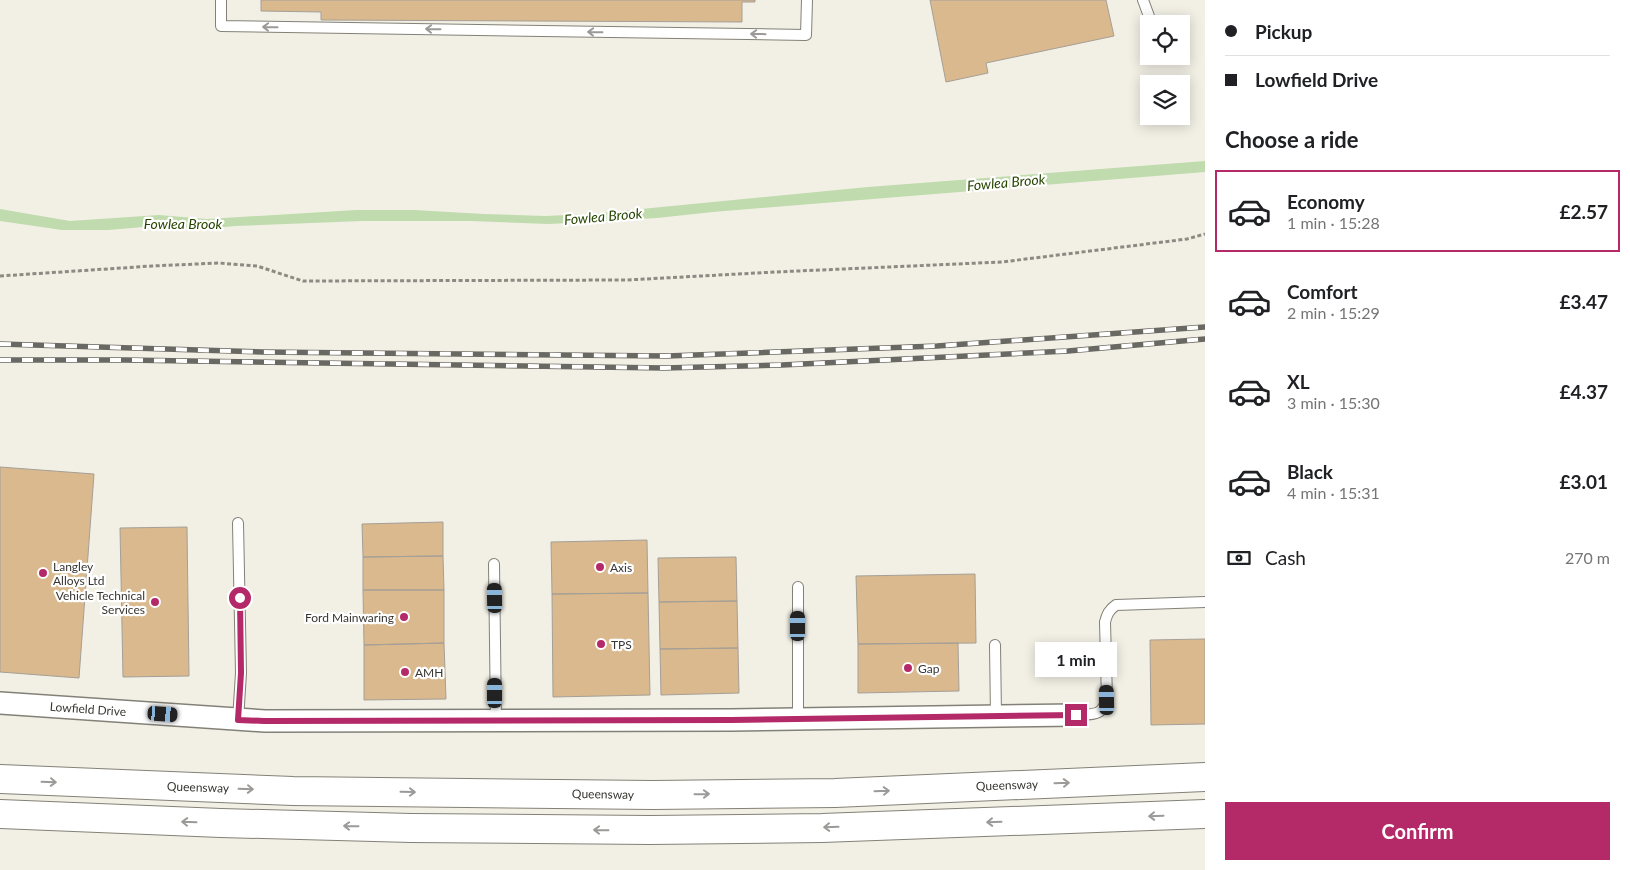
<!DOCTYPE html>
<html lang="en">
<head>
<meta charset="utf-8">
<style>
  body { margin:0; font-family:Lato,sans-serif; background:#f6f6f6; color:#202124; height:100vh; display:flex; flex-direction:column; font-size:19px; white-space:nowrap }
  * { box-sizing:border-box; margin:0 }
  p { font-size:16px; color:#757577 }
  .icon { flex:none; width:28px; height:28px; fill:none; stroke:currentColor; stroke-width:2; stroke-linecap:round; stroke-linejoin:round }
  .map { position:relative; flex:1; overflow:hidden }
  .side { display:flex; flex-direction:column; background:#fff; width:425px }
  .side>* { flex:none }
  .banner { display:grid; align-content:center; height:110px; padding:0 20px; background:#fff }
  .controls { position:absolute; left:1140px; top:15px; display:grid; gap:10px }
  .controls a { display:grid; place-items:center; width:50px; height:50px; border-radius:0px; background:#fff; box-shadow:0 2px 12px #0003; font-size:25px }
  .end { position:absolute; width:22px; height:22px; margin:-11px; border:6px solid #b42967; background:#fff; box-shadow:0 0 0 2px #fff }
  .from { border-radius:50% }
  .bubble { position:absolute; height:35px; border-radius:0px; background:#fff; box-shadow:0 2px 12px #0003; font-size:16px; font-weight:700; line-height:35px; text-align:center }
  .car { position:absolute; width:15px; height:30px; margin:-15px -8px; border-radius:6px; box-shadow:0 0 4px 1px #0007; background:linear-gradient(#222 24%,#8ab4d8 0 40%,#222 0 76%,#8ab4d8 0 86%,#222 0) }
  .banner b { display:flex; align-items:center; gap:18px; height:48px; font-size:19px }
  .banner b+b { border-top:1px solid #e0e0e0 }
  .banner i { width:12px; height:12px; background:#202124 }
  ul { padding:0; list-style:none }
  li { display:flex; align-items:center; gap:15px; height:82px; margin:0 10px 8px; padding:0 10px; border:2px solid transparent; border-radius:0px }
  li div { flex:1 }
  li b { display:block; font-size:19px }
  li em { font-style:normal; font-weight:700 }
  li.on { border-color:#b42967 }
  li>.icon { width:45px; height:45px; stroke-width:1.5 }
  h2 { padding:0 20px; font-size:22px; line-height:60px }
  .pay { display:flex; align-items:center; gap:12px; height:55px; padding:0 20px; font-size:19px }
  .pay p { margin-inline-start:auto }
  .cta { display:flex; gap:10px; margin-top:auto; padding:10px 20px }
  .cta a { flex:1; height:58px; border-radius:0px; background:#b42967; color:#fff; font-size:20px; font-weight:700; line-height:58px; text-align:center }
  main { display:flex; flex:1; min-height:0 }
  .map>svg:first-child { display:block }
</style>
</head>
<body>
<main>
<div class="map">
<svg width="1205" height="870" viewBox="0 0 1205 870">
  <rect width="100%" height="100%" fill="#f2f0e5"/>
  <path fill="#c0dbad" d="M1205,161V172L713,212L657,218L549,224L471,221H362L236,226L201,229L172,226H155L108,230H62L0,221V209L70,221L159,215L207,219L356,210H414L484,214L545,216L590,214L868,187Z"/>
  <path fill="#d9b98d" stroke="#a59f97" d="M261,0H755V2H742V22L321,20V12L261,11Z
    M930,0H1106L1114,36L986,63L988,73L946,82Z
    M0,467L94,474L79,678L0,672Z
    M443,522V556L363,557L362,524Z
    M187,527L189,676L123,677L120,528Z
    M647,540L648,593L552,594L551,542Z
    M443,556L444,590H363V557Z
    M736,557L737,601L659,602L658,558Z
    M975,574L976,643L858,644L856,576Z
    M363,590H444V643L364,645Z
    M648,593L650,695L553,697L552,594Z
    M737,601L738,648L660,649L659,602Z
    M1205,639V724L1151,725L1150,640Z
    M444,643L446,699L364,700V645Z
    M958,643L959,691L858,693V644Z
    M738,648L739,693L661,695L660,649Z"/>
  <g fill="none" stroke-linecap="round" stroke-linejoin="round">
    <g stroke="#838177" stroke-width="12">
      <path id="lane" d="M221,0V26L806,35L807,0
        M1143,0L1150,19
        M238,523L241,673L238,720
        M494,564L496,721
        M798,587V719
        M995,645L996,716
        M1076,715C1092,714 1101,717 1107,700L1105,622C1107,614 1109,610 1116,605L1205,602"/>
    </g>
    <g stroke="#838177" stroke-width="24">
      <path id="street" d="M0,703L265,721L731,720L1076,715"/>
    </g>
    <g stroke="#838177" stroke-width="30">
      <path id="highway" d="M0,779L293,791L653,795L835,793L1205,777
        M0,814L221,823L411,828L650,830L822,828L1205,814"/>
    </g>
    <path stroke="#8c8a83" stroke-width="3" stroke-dasharray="4 2.5" stroke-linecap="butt" d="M0,276L152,266L219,263L257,266L303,281L627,280L775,272L1002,262L1187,239L1205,234"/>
    <use href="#lane" stroke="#fff" stroke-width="10"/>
    <use href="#street" stroke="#fff" stroke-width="21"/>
    <use href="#highway" stroke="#fff" stroke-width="28"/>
    <g stroke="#6a6862" stroke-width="5.5">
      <path id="rail" d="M0,344L262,352L667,356L937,346L1205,327
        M0,360H124L664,368L782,365L1068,351L1205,339"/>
    </g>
    <use href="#rail" stroke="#fff" stroke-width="4" stroke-dasharray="11" stroke-linecap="butt"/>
  </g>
  <defs><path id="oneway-shaft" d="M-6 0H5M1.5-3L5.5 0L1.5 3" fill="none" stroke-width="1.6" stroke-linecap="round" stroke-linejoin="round" transform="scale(1.25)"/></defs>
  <g stroke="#9b9a98">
    <use href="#oneway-shaft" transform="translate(270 27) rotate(-179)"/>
    <use href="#oneway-shaft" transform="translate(433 29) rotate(-179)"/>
    <use href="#oneway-shaft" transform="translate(595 32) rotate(-179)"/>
    <use href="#oneway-shaft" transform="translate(758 34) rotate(-179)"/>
    <use href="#oneway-shaft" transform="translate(49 782) rotate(2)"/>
    <use href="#oneway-shaft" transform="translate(1062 783) rotate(-2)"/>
    <use href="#oneway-shaft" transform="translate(246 789) rotate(2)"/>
    <use href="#oneway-shaft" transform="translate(882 791) rotate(-2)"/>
    <use href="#oneway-shaft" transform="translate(408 792) rotate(1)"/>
    <use href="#oneway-shaft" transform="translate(702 794) rotate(-1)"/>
    <use href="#oneway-shaft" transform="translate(1156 816) rotate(178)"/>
    <use href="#oneway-shaft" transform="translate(189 822) rotate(-178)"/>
    <use href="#oneway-shaft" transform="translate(994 822) rotate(178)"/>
    <use href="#oneway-shaft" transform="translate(351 826) rotate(-179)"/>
    <use href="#oneway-shaft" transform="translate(831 827) rotate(178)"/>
    <use href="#oneway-shaft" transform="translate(601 830) rotate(-179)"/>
  </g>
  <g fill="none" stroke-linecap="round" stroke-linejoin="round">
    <path stroke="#b42967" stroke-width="6" d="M240,598L241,673L238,720L264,721L731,720L1076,715"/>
  </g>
  <g fill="#b42967" stroke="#fff" stroke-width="2">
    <circle cx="600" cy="567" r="5"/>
    <circle cx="43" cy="573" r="5"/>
    <circle cx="155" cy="602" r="5"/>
    <circle cx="404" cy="617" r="5"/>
    <circle cx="601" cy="644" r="5"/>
    <circle cx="908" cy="668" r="5"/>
    <circle cx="405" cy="672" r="5"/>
  </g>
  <g text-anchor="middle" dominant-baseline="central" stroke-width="4.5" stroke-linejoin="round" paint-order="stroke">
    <g font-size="12" fill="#373632" stroke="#fff" text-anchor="start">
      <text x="53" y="566">Langley<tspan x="53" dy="14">Alloys Ltd</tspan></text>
      <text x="610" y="567">Axis</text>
      <text x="145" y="595" text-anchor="end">Vehicle Technical<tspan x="145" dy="14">Services</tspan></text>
      <text x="394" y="617" text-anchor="end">Ford Mainwaring</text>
      <text x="611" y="644">TPS</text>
      <text x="918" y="668">Gap</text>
      <text x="415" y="672">AMH</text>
    </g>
    <g font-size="12" fill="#373632" stroke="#fff">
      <text transform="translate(88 709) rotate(4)">Lowfield Drive</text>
      <text transform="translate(1007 785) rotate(-2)">Queensway</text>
      <text transform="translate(198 787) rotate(2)">Queensway</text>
      <text transform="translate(603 794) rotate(1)">Queensway</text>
    </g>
    <g font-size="14" font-style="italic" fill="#264500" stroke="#fff">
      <text transform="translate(1006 182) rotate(-5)">Fowlea Brook</text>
      <text transform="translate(603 216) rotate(-5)">Fowlea Brook</text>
      <text x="183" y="223">Fowlea Brook</text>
    </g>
  </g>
</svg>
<div class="controls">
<a><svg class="icon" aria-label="locate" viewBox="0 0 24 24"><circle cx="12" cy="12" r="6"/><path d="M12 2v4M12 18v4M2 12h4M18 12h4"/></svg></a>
<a><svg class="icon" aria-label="layers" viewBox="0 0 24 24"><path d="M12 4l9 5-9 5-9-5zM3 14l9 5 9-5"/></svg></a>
</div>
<i class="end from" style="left:240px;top:598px"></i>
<i class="end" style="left:1076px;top:715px"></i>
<div class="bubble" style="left:1035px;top:642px;width:82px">1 min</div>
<i class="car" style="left:495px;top:598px;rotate:359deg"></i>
<i class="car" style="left:798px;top:626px;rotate:0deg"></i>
<i class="car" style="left:495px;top:693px;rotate:0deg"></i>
<i class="car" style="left:1107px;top:700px;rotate:359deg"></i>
<i class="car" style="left:163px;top:714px;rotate:94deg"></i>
</div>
<section class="side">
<div class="banner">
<b><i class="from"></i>Pickup</b>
<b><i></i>Lowfield Drive</b>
</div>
<h2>Choose a ride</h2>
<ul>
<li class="on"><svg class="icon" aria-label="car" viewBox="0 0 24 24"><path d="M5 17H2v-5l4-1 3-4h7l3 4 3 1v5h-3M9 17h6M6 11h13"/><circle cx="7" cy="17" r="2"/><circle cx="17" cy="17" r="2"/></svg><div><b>Economy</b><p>1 min · 15:28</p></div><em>£2.57</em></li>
<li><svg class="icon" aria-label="car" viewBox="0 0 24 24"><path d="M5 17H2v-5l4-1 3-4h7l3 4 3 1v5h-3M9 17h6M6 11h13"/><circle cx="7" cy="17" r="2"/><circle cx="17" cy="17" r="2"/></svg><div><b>Comfort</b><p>2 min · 15:29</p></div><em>£3.47</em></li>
<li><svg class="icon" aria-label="car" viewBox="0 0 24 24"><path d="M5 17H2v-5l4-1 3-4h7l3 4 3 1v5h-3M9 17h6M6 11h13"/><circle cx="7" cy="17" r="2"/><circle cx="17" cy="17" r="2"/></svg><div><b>XL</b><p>3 min · 15:30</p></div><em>£4.37</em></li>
<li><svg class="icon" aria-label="car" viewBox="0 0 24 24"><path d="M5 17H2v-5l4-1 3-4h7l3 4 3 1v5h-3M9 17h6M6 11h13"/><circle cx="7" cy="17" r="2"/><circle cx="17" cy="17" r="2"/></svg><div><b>Black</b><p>4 min · 15:31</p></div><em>£3.01</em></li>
</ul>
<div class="pay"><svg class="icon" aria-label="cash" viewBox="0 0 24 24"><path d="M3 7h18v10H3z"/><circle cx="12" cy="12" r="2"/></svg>Cash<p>270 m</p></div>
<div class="cta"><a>Confirm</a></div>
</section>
</main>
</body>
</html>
